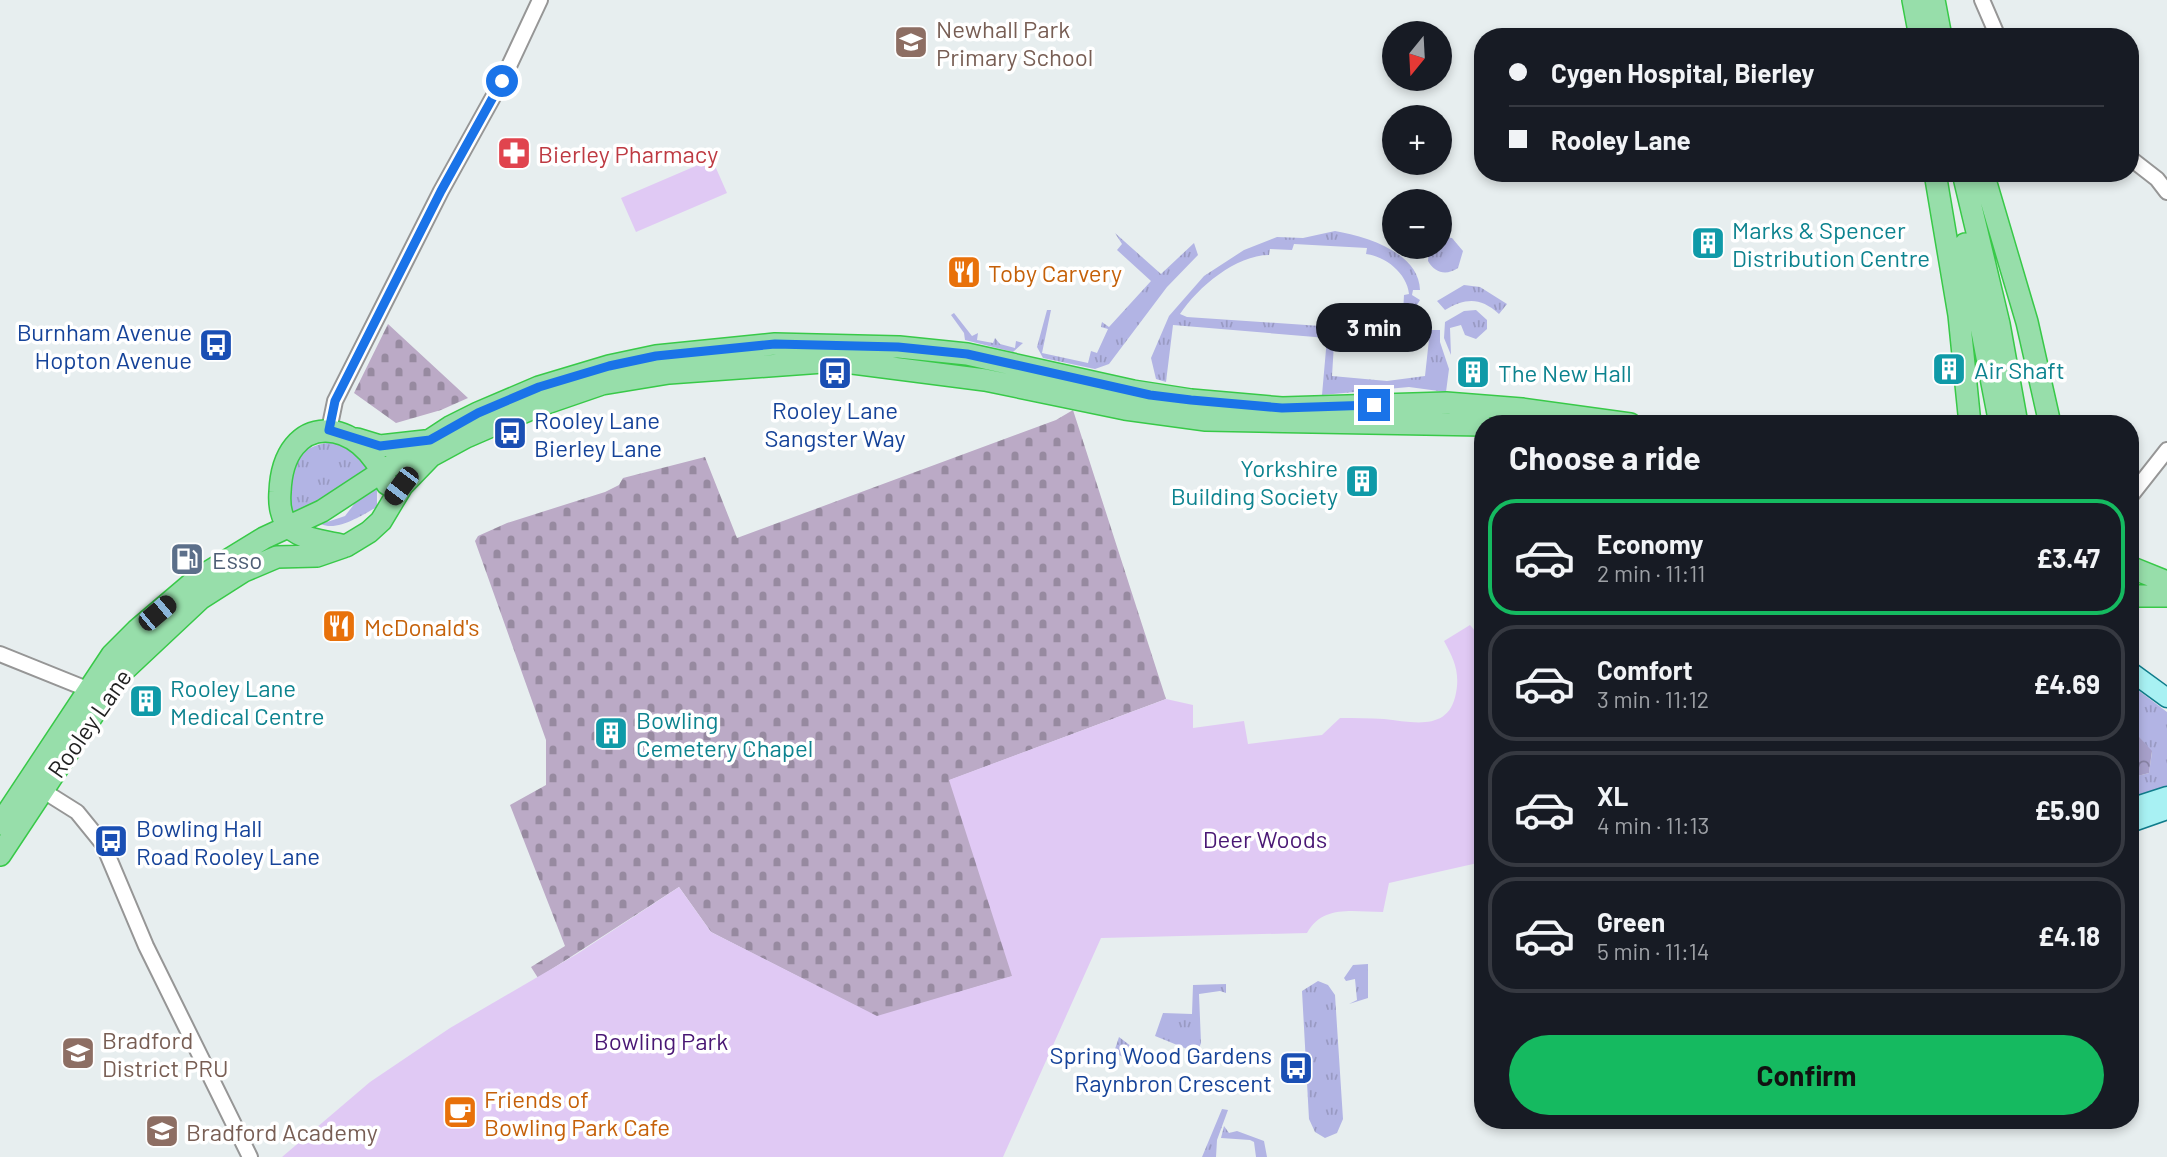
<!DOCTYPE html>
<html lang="en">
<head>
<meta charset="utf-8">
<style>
  body { margin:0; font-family:Barlow,sans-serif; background:#20242c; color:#f1f3f6; height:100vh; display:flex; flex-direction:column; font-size:26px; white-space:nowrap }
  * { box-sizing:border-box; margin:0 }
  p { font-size:23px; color:#9ea1a6 }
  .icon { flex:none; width:38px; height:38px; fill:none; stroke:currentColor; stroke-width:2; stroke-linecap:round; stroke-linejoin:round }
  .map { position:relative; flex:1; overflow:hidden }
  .panel { position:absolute; left:1474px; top:415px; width:665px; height:714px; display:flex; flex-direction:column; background:#171b24; border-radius:28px; box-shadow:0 4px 10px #0003 }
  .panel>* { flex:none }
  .guide { position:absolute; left:1474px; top:28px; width:665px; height:154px; border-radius:28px; box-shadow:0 4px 10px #0003; display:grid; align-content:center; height:154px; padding:0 35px; background:#171b24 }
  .needle { width:46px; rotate:198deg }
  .buttons { position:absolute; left:1382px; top:21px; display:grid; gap:14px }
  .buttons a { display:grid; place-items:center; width:70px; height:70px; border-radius:50%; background:#171b24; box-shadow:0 4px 10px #0003; font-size:35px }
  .end { position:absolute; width:32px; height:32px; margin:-16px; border:9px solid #1a73e8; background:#fff; box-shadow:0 0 0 4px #fff }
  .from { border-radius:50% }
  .bubble { position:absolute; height:49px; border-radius:24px; background:#171b24; box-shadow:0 4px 10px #0003; font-size:23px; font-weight:700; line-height:49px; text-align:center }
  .car { position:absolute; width:21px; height:42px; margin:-21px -10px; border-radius:9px; box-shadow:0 0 5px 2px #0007; background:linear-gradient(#222 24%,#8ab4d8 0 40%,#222 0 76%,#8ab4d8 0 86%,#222 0) }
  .guide b { display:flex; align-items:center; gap:24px; height:66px; font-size:26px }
  .guide b+b { border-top:2px solid #363941 }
  .guide i { width:18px; height:18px; background:#f1f3f6 }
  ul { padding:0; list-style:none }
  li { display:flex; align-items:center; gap:21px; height:116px; margin:0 14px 10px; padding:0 21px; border:4px solid #363941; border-radius:28px }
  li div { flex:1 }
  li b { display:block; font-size:26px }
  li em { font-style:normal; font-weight:700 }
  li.current { border-color:#15ba60 }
  li>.icon { width:63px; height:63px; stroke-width:1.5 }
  h2 { padding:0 35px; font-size:32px; line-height:84px }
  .action { display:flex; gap:14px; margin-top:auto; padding:14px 35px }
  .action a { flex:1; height:80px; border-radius:42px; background:#15ba60; color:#111; font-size:28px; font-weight:700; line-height:80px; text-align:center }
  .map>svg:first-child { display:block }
</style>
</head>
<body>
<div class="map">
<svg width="2167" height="1157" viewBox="0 0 2167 1157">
  <defs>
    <pattern id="grass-tufts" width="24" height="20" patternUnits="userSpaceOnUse" patternTransform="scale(1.75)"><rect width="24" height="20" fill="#b2b4e4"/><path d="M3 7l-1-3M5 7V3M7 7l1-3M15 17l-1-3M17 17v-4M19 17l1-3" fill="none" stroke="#999ac3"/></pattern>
    <pattern id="forest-crowns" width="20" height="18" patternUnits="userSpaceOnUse" patternTransform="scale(1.75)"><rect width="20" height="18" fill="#a7a0ca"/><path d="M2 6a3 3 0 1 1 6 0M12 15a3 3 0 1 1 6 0" fill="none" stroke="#8782a3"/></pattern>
    <pattern id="cemetery-stones" width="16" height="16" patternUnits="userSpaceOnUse" patternTransform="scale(1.75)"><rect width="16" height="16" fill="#bbaac6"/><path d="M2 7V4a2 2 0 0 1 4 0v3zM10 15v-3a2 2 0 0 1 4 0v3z" fill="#978aa0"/></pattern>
  </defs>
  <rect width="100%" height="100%" fill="#e7eeef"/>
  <path fill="url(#grass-tufts)" d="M1335,231C1365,236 1419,252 1420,290H1413L1412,295L1420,300L1414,310L1403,313L1404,295L1409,294C1407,273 1385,256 1366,254L1367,248L1294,244L1292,250L1270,249L1269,255C1236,255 1198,287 1180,314L1187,317L1335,327L1332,376L1387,381L1425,376L1430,330H1440V342L1449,369L1446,392L1409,387L1322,395L1327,338L1173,325L1166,382L1156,379L1151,358L1169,316L1204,276L1244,250L1277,237L1303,238Z
    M1115,233L1161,274L1194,243L1198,255L1167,287L1109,364L1095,369L1043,358L1037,347L1047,310H1051L1042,353L1088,363L1091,351L1097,353L1108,329L1101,327L1102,322L1109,327L1151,281L1117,250L1122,244Z
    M1440,237L1452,238L1463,251L1458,268C1446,276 1435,273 1428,261L1429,247H1440Z
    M1464,285L1480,287L1507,304L1499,314C1480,297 1466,298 1445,310L1437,301Z
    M1476,310L1487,320V329L1476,339L1465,335L1461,325L1450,328L1451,355L1444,338L1445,322L1464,311Z
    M954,313L972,336L978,333L977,340L993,343L995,338L1000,344L1015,348L1016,341L1023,343L1013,352L965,340L964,333L951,315Z
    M331,442L348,447L371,469L335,493L291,515C289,477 286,449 331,442Z
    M377,488V507C362,515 337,532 321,524L345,516L355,503Z
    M2130,684L2167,712V792L2130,803V778L2149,773L2152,752L2130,727Z
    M1368,964V998L1349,1004L1357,1000L1355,979L1346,981L1344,978L1353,965Z
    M1318,981L1328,985L1335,995L1343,1119L1337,1133L1325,1138L1315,1132L1309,1119L1302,991Z
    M1226,984V993L1220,991L1199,994L1201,1043L1197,1053L1155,1036L1163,1013L1192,1014L1193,985Z
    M1119,1037L1136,1050L1131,1062L1114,1052Z
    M1222,1109L1228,1110L1217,1140L1216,1157H1202Z
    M1224,1126L1229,1133L1237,1131L1264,1141L1267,1157H1256L1254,1142L1250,1140L1221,1138Z"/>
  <path fill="url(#forest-crowns)" d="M2130,727L2152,751L2149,773L2130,778Z"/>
  <path fill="url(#cemetery-stones)" d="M388,324L468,398L441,410L396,423L354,393Z
    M1073,410L1166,699L950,780L1013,976L877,1017L711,932L679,887L538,978L531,967L565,946L510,805L546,785V740L475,541L478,536L507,523L605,492L619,485L623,478L705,457L737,538L1056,420Z"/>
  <path fill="#e0c9f4" d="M712,159L727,193L636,232L621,198Z
    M1470,625L1482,639V862L1389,883L1383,912C1354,912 1323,904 1307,933L1101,938L1003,1157H282L370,1082L450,1028L577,954L679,887L711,932L877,1016L1012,976L949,780L1166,699L1193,705V728L1244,721L1248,744L1322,735L1340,718C1355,718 1370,718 1384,719C1413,722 1449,732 1456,693C1460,672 1454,659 1444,641Z"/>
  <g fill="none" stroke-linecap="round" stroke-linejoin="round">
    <g stroke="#969696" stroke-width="18">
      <path id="minor" d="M1982,0L1998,37
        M2130,158L2157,179L2167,192
        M329,430L335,401L441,191L502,81L540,0
        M2130,497L2167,450
        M0,654L87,689
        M42,790L77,812L103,844L146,946L250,1157"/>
    </g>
    <g stroke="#0f7c8b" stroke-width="21">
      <path id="major" d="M2130,671L2167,698
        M2130,808L2167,796
        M2130,823L2167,810"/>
    </g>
    <g stroke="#38c948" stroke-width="24">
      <path id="highway" d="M1913,0L1920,37
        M1934,0L1941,37
        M1935,173L1959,315L1970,424
        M1963,173L1999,324L2017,424
        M1983,173L2027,322L2050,424
        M1965,244L2000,424
        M357,439L380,446L425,441
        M346,546C330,542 303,540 290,528C281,519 279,504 280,492C283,410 361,414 387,484
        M2130,567L2167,582
        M2130,596H2167
        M0,824L112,655L137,630L197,579L264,538L322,511L450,427L478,413L539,387L609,366L656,356L775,344L899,347L967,354L1133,391L1191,400L1282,408L1446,403L1522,409L1630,424
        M0,855L120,674L200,599L244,571L277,557L317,556L346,546L369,532L381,521L402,486L431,456L466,437L538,406L602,384L669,373L837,361L985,380L1125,409L1206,420L1482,425"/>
    </g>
    <use href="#minor" stroke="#fff" stroke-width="14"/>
    <use href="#major" stroke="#a8f1f3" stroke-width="18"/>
    <use href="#highway" stroke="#97deaa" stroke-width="21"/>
  </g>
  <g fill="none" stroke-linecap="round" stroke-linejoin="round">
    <path stroke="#1a73e8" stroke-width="9" d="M502,81L441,191L335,401L329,430L380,446L430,440L478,413L539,387L609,366L656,356L775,344L898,347L967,354L1150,395L1191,400L1282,408L1374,405"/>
  </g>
  <defs>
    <g id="school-square" transform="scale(1.75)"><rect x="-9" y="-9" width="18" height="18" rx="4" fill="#8d6e63" stroke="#fff"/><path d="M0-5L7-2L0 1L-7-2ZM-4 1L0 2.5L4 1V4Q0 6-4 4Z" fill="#fff"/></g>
    <g id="pharmacy-square" transform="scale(1.75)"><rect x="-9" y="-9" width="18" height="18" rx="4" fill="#e0444e" stroke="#fff"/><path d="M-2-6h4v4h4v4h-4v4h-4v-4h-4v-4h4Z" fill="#fff"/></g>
    <g id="building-square" transform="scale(1.75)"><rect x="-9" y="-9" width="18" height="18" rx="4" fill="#0f9aa8" stroke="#fff"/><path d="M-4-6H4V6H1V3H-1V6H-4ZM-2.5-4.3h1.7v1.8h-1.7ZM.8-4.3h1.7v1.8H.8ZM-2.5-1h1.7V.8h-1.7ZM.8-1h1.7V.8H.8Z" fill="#fff"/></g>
    <g id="restaurant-square" transform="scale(1.75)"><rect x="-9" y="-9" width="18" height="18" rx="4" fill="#e8710a" stroke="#fff"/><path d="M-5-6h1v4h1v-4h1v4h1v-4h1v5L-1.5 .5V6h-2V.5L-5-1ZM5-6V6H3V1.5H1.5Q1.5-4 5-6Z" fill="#fff"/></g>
    <g id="bus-square" transform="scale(1.75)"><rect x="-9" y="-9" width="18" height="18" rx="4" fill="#1a4fb4" stroke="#fff"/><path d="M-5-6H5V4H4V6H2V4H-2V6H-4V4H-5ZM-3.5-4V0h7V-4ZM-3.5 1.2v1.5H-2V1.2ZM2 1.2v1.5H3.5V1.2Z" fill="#fff"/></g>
    <g id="fuel-square" transform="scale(1.75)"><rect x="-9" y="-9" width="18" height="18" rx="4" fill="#5c6f8a" stroke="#fff"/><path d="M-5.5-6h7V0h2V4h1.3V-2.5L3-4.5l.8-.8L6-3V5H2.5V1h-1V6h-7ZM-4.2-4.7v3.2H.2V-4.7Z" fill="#fff"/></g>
    <g id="cafe-square" transform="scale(1.75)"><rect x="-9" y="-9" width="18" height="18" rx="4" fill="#e8710a" stroke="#fff"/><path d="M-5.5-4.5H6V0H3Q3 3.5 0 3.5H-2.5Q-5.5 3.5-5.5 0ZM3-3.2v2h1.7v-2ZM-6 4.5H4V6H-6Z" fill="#fff"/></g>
  </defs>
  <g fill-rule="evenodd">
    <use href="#school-square" x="911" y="42"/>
    <use href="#pharmacy-square" x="514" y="153"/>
    <use href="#building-square" x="1708" y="243"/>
    <use href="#restaurant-square" x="964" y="272"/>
    <use href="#bus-square" x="216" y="345"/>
    <use href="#building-square" x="1949" y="369"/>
    <use href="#building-square" x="1473" y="372"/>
    <use href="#bus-square" x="835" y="373"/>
    <use href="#bus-square" x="510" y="433"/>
    <use href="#building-square" x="1362" y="481"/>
    <use href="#fuel-square" x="187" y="559"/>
    <use href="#restaurant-square" x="339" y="626"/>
    <use href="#building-square" x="146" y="701"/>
    <use href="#building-square" x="611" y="733"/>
    <use href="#bus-square" x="111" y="841"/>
    <use href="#school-square" x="78" y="1053"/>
    <use href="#bus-square" x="1296" y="1068"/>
    <use href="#cafe-square" x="460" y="1112"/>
    <use href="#school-square" x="162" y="1131"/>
  </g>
  <g text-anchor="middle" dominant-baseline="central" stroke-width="7" stroke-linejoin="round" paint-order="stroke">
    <g font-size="24" fill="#785e54" stroke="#fff" text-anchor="start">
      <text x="936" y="28">Newhall Park<tspan x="936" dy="28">Primary School</tspan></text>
      <text x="102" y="1039">Bradford<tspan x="102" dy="28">District PRU</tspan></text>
      <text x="186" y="1131">Bradford Academy</text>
    </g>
    <g font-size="24" fill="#be3a42" stroke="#fff" text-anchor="start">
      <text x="538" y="153">Bierley Pharmacy</text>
    </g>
    <g font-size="24" fill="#0d838f" stroke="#fff" text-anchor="start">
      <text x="1732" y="229">Marks &amp; Spencer<tspan x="1732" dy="28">Distribution Centre</tspan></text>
      <text x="1974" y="369">Air Shaft</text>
      <text x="1498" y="372">The New Hall</text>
      <text x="1338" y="467" text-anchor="end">Yorkshire<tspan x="1338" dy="28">Building Society</tspan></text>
      <text x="170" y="687">Rooley Lane<tspan x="170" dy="28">Medical Centre</tspan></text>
      <text x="636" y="719">Bowling<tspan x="636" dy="28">Cemetery Chapel</tspan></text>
    </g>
    <g font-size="24" fill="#c56008" stroke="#fff" text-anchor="start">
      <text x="988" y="272">Toby Carvery</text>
      <text x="364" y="626">McDonald's</text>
      <text x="484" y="1098">Friends of<tspan x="484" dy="28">Bowling Park Cafe</tspan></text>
    </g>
    <g font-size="24" fill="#164399" stroke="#fff" text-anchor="end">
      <text x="192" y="331">Burnham Avenue<tspan x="192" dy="28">Hopton Avenue</tspan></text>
      <text x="835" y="409" text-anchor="middle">Rooley Lane<tspan x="835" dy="28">Sangster Way</tspan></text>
      <text x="534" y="419" text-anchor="start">Rooley Lane<tspan x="534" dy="28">Bierley Lane</tspan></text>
      <text x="136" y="827" text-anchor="start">Bowling Hall<tspan x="136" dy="28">Road Rooley Lane</tspan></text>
      <text x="1272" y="1054">Spring Wood Gardens<tspan x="1272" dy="28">Raynbron Crescent</tspan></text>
    </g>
    <g font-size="24" fill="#4e5e75" stroke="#fff" text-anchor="start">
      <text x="212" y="559">Esso</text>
    </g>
    <g font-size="24" fill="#1f1f1f" stroke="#fff">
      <text transform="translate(89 723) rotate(-55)">Rooley Lane</text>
    </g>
    <g font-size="24" fill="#491774" stroke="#fff">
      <text x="1265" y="838">Deer Woods</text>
      <text x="661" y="1040">Bowling Park</text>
    </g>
  </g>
</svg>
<div class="buttons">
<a><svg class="needle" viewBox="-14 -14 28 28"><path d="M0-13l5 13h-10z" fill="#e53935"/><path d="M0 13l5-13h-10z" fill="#9ea1a6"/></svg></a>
<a>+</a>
<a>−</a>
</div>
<i class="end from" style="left:502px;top:81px"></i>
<i class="end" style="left:1374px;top:405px"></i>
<div class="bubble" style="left:1316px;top:303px;width:116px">3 min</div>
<i class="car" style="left:401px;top:486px;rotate:217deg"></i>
<i class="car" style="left:157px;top:613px;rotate:50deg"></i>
<div class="guide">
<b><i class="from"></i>Cygen Hospital, Bierley</b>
<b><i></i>Rooley Lane</b>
</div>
<section class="panel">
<h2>Choose a ride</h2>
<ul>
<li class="current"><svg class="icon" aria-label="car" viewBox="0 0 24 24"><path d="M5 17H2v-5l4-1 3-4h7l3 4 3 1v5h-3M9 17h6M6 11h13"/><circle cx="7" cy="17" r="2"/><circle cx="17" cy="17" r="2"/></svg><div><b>Economy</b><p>2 min · 11:11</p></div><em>£3.47</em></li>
<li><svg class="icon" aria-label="car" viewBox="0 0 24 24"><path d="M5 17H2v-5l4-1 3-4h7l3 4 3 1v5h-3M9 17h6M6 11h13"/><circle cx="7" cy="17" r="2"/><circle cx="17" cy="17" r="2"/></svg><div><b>Comfort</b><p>3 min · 11:12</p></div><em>£4.69</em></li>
<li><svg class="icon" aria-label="car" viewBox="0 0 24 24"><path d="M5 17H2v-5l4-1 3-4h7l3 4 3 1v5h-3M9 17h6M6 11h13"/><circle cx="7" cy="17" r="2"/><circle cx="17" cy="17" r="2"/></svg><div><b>XL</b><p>4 min · 11:13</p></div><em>£5.90</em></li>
<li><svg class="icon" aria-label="car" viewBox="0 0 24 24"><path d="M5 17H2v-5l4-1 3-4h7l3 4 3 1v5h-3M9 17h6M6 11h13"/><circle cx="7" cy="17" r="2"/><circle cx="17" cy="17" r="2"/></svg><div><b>Green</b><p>5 min · 11:14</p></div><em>£4.18</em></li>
</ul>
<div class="action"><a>Confirm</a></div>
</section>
</div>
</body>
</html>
